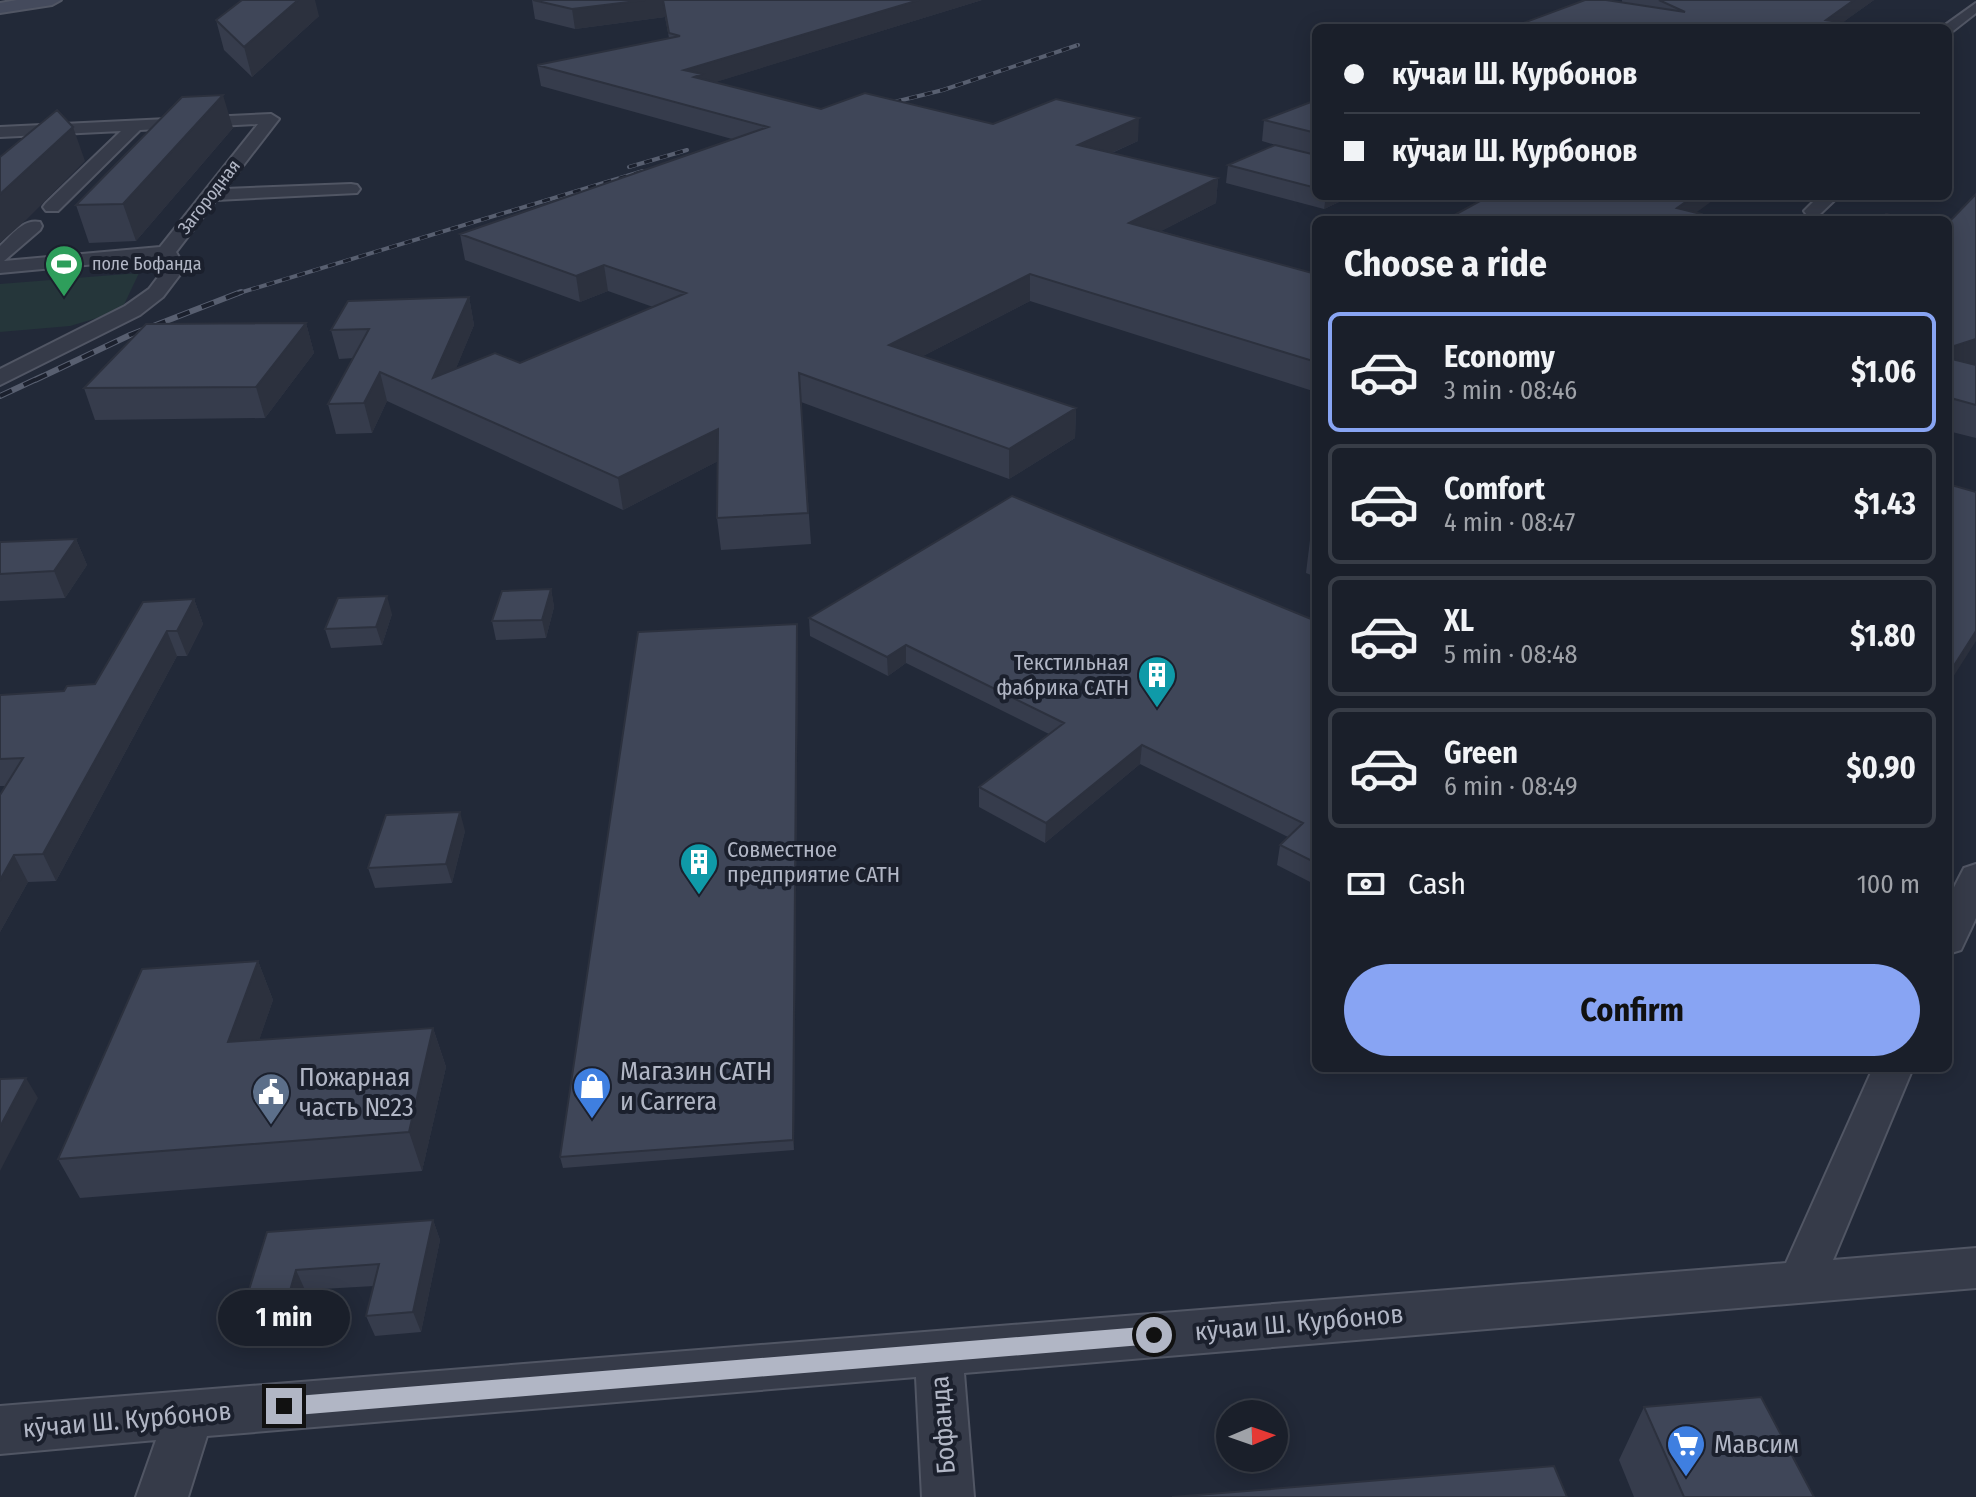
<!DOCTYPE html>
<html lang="en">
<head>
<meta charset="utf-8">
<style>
  body { margin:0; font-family:"Fira Sans Condensed",sans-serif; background:#232732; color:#f1f3f6; height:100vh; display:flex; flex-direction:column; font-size:30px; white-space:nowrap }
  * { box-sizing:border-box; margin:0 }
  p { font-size:26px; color:#9fa2a8 }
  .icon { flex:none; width:44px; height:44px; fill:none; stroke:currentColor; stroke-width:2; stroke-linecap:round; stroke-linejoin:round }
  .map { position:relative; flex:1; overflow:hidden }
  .details { position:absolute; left:1312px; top:216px; width:640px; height:856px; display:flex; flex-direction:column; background:#1a1f2a; border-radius:12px; box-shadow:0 4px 20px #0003,0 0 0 2px #383d47 }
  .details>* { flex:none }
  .banner { position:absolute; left:1312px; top:24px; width:640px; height:176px; border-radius:12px; box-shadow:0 4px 20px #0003,0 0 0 2px #383d47; display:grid; align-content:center; height:176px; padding:0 32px; background:#1a1f2a }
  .needle { width:52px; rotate:88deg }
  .fabs { position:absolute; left:1216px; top:1400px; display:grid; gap:16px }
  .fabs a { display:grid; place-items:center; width:72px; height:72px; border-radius:50%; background:#1a1f2a; box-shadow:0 4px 20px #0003,0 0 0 2px #383d47; font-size:40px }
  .end { position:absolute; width:36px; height:36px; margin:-18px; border:10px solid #b1b6c5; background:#111; box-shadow:0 0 0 4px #111 }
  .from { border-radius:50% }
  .bubble { position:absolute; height:56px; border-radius:28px; background:#1a1f2a; box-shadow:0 4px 20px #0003,0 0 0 2px #383d47; font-size:26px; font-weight:700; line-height:56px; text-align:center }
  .banner b { display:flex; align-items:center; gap:28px; height:76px; font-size:30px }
  .banner b+b { border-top:2px solid #383d47 }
  .banner i { width:20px; height:20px; background:#f1f3f6 }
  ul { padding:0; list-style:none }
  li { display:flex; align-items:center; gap:24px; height:120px; margin:0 16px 12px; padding:0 16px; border:4px solid #383d47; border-radius:12px }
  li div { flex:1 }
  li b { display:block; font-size:30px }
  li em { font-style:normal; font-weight:700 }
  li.current { border-color:#88a4f3 }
  li>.icon { width:72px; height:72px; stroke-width:1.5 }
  h2 { padding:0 32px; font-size:36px; line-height:96px }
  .pay { display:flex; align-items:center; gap:20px; height:88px; padding:0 32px; font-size:30px }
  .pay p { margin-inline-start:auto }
  .button { display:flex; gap:16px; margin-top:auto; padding:16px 32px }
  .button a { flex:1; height:92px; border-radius:48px; background:#88a4f3; color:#111; font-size:32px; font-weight:700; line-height:92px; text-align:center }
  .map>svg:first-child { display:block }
</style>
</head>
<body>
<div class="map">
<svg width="1976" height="1497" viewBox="0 0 1976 1497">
  <rect width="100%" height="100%" fill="#222938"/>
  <path fill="#25363a" d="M139,273L121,311L70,326L0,332V284Z"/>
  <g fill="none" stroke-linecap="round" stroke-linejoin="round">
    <g stroke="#515664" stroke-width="4">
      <path id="minor" d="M1976,3V13L1953,31L1941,28Z
        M271,114L279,119L225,189L351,184L357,185L360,189L357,193L216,200L176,252L185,268L163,297L140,315L0,385V369L125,306L149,289L165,268L160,258L0,273V246C11,236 23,218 40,222L42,226L40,230L4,261L160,247L258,124L140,130L58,211H46L43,207L46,203L121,131L0,137V127Z
        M1819,196H1839L1819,215H1807L1804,211Z
        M1976,864V918L1961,950L1948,954V899L1964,868Z
        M1873,1068H1913L1833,1260L1976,1248V1288L964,1373L974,1497H922L916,1377L207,1436L188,1497H136L156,1440L0,1454V1406L1786,1263Z"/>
    </g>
    <g stroke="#515664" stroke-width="4">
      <path id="secondary" d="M17,0H61L52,5L0,13V3Z"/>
    </g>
    <use href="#minor" fill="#363b49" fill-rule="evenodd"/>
    <use href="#secondary" fill="#444a5c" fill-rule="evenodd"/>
    <g stroke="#585f70" stroke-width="4">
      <path id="rail-far1" d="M878,106L943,90L1078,45
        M629,167L687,150
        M236,294L643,171"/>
    </g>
    <g stroke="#585f70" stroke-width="6">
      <path id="rail" d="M35,380L130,335L241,292
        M0,396L43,376"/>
    </g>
    <use href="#rail-far1" stroke="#1b202d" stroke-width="3" stroke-dasharray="8" stroke-linecap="butt"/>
    <use href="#rail" stroke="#1b202d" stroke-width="4" stroke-dasharray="13" stroke-linecap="butt"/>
  </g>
  <path fill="#363c4c" d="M532,0H982L715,82L821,109L993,124L1138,141L1112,153L1218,178L1216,203L1161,231L1316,274V392L1030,301L923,356L1076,408L1075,438L1009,479L801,402L811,544L721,550L717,518L718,461L623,510L387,401L372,433L336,434L328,404L354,358L339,359L331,330L469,297L474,325L456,368L520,363L653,307L608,291L580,302L465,260L460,234L732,139L541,86L537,65L669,38L665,17L575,29L535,19Z
    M1622,0H1874L1843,22L1510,28L1622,2Z
    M319,16L252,77L224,50L216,20Z
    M1316,100V153L1314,154L1316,155V196H1352L1324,209L1226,183L1228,165L1279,146L1262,141L1264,120Z
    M233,128L136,241L89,243L76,205Z
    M1948,223L1975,365H1976V438L1948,431Z
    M306,323L314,353L265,418L95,420L84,388Z
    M1316,536V577L1306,573L1310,540Z
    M76,539L87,565L65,598L0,601V542Z
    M551,589L554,607L546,638L496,640L492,621Z
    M194,599L203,624L187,656H177L56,881L28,882L0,932V795L6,786H0V695L64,691L95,684Z
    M392,614L382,645L331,648L325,629Z
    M809,618L1316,621V885L1277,865L1280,845L1288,837L1140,764L1045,843L979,807V787L1049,734L906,663L888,676L810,636Z
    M798,633L794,1150L563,1168L560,1157Z
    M465,831L452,883L375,888L368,868Z
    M258,961L273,1000L259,1040L433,1028L446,1067L422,1171L80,1198L58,1159Z
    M433,1220L440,1240L421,1332L375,1336L366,1316L374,1286L305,1290L291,1342L248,1346L238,1325L267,1232Z
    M1644,1407L1814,1497H1634L1619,1460Z"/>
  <path fill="#2c313e" d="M298,0H315L319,16L252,77L244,47Z
    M645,0H663L665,17L575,29L572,9Z
    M919,0H982L703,86L684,70Z
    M1854,0H1874L1835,28L1826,20Z
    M223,95L233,128L136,241L123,204Z
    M1139,118L1138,141L1077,168L1078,145Z
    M73,127L85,161L26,220L0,243V194Z
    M1316,134V153L1313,155Z
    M1218,178L1216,203L1128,248L1129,223Z
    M1326,196H1352L1324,209Z
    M1694,196H1719L1686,220L1677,208Z
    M604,265L608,291L580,302L576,276Z
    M1030,274V301L890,373L889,345Z
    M469,297L474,325L443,400L433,378Z
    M306,323L314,353L265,418L256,387Z
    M1976,339V364L1948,373V348Z
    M380,372L387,401L372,433L364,403Z
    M1076,408L1075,438L1009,479V449Z
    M718,429L722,459L623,510L618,478Z
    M76,539L87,565L65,598L54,571Z
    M551,589L554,607L546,638L542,620Z
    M387,596L392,614L382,645L376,627Z
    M194,599L203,624L187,656L177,631Z
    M797,624L798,633L794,1150L793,1140Z
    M167,631L177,656L56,881L43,854Z
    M1976,631V641L1948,685V675Z
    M906,645V663L888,676L887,657Z
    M1142,745L1140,764L1045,843L1046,823Z
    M460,812L465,831L452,883L446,864Z
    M14,855L28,882L0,932V880Z
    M258,961L273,1000L245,1081L228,1042Z
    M433,1028L446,1067L422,1171L409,1132Z
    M26,1078L38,1098L0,1171V1127Z
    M433,1220L440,1240L421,1332L413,1312Z
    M296,1270L305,1290L291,1342L281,1322Z"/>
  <path fill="#3f4658" stroke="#2c313e" stroke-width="2" d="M242,0H298L244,47L216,20Z
    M533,0H645L572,9Z
    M663,0H919L684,70L702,74L694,77L821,109L865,93L993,124L1056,99L1139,118L1078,145L1218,178L1129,223L1316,274V362L1030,274L889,345L1076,408L1009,449L799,373L808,513L717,518L718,429L618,478L380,372L364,403L328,404L369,329L331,330L348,301L469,297L433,378L495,353L520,363L686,293L604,265L576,276L460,234L768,127L537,65L680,36L669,33Z
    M1585,0H1606L1685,12L1659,0H1854L1826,20L1881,28H1510Z
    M223,95L123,204L76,205L182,97Z
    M1316,100V133L1264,120Z
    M57,110L73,127L0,194V157Z
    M1275,145L1316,155V188L1228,165Z
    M1976,194V339L1948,348V223Z
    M1489,196H1694L1677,208L1701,214L1692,220H1457L1449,218Z
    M1886,214L1912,220H1879Z
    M306,323L256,387L84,388L146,324Z
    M1948,358L1976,365V405L1954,399L1948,406Z
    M1948,484L1976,492V631L1948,675Z
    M1012,496L1316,621V863L1280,845L1303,823L1142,745L1046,823L979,787L1064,723L906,645L887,657L809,618Z
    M76,539L54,571L0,574V542Z
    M551,589L542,620L492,621L502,591Z
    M387,596L376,627L325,629L338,598Z
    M194,599L177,631H167L43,854L14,855L0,880V795L23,758L0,759V695L64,691L67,686L95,684L143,602Z
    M797,624L793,1140L560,1157L638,632Z
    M460,812L446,864L368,868L386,815Z
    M258,961L228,1042L433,1028L409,1132L58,1159L142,969Z
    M26,1078L0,1127V1079Z
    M433,1220L413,1312L366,1316L379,1264L296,1270L281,1322L238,1325L267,1232Z
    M1761,1397L1814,1497H1684L1644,1407Z
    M1554,1466L1567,1497H1172Z"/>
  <path fill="#b1b6c5" d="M1154,1326L1161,1329L1164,1335L1161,1341L1154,1344L284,1416L277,1413L274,1406L277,1400L284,1397Z"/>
  <defs>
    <g id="stadium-pin" transform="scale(2)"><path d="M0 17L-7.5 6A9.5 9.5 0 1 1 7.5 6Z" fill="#2e9e5b" stroke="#1b202d"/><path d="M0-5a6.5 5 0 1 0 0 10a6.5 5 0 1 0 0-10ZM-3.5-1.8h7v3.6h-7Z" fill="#fff"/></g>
    <g id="building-pin" transform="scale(2)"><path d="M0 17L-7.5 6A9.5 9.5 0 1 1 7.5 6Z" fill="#0f9aa8" stroke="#1b202d"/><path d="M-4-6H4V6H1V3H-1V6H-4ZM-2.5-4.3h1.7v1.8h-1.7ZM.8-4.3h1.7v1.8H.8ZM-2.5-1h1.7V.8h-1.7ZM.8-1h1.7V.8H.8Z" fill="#fff"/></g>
    <g id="shop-pin" transform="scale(2)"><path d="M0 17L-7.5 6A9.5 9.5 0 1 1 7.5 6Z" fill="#3f7fe0" stroke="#1b202d"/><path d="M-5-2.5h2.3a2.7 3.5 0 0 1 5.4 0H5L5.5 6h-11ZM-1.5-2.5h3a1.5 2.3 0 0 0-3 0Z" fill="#fff"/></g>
    <g id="civic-pin" transform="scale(2)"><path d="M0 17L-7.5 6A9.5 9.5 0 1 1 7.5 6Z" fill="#5c6f8a" stroke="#1b202d"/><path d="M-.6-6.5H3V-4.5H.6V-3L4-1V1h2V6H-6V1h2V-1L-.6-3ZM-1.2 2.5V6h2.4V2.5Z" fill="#fff"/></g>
    <g id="supermarket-pin" transform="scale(2)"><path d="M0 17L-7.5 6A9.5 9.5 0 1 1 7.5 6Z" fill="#3f7fe0" stroke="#1b202d"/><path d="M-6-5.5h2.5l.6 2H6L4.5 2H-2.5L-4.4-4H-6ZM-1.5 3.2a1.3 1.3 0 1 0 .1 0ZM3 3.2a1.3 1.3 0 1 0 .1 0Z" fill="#fff"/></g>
  </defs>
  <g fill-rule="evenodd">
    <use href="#stadium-pin" x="64" y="264"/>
    <use href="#building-pin" x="1157" y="675"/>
    <use href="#building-pin" x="699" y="862"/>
    <use href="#shop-pin" x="592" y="1086"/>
    <use href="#civic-pin" x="271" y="1092"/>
    <use href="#supermarket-pin" x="1686" y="1444"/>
  </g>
  <g text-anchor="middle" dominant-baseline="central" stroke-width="8" stroke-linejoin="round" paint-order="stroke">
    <g font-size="18" fill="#b1b6c5" stroke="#1b202d">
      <text transform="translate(209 197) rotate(-52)">Загородная</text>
    </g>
    <g font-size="18" fill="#b1b6c5" stroke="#1b202d" text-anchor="start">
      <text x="92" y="264">поле Бофанда</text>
    </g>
    <g font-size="22" fill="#b1b6c5" stroke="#1b202d" text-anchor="end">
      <text x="1129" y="662">Текстильная<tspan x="1129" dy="25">фабрика САТН</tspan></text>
      <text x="727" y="849" text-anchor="start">Совместное<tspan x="727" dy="25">предприятие CATH</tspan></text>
    </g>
    <g font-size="26" fill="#b1b6c5" stroke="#1b202d" text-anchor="start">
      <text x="620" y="1071">Магазин САТН<tspan x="620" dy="30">и Carrera</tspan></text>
      <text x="299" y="1077">Пожарная<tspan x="299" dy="30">часть №23</tspan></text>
      <text x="1714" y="1444">Мавсим</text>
    </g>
    <g font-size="26" fill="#b1b6c5" stroke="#1b202d">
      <text transform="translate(1299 1323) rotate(-5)">кӯчаи Ш. Курбонов</text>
      <text transform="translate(127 1420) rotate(-5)">кӯчаи Ш. Курбонов</text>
      <text transform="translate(943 1425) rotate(-94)">Бофанда</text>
    </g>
  </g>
</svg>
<div class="fabs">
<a><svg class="needle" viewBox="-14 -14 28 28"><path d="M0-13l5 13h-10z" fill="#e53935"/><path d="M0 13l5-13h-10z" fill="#9fa2a8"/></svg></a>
</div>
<i class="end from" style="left:1154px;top:1335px"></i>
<i class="end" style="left:284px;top:1406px"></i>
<div class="bubble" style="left:218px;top:1290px;width:132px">1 min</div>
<div class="banner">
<b><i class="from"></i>кӯчаи Ш. Курбонов</b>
<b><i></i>кӯчаи Ш. Курбонов</b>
</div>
<section class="details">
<h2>Choose a ride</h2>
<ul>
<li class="current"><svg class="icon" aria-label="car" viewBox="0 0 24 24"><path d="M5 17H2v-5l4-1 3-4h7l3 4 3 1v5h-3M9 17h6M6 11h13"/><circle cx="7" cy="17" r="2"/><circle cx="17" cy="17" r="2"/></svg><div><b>Economy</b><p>3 min · 08:46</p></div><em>$1.06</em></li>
<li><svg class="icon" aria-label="car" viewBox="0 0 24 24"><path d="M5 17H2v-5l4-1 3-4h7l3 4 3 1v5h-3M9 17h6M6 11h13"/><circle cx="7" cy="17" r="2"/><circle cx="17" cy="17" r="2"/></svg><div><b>Comfort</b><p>4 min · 08:47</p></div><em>$1.43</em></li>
<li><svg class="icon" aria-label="car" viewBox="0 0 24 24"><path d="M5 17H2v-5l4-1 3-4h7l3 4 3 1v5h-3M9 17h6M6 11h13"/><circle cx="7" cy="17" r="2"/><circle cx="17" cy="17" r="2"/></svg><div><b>XL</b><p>5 min · 08:48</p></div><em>$1.80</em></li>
<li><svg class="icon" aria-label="car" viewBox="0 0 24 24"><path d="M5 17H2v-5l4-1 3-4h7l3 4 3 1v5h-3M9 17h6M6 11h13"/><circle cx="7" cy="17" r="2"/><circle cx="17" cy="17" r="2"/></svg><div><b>Green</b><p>6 min · 08:49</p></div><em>$0.90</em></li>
</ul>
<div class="pay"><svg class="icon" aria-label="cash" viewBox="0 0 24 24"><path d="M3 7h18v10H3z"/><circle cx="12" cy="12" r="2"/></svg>Cash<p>100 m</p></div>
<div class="button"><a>Confirm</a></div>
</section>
</div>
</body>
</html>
